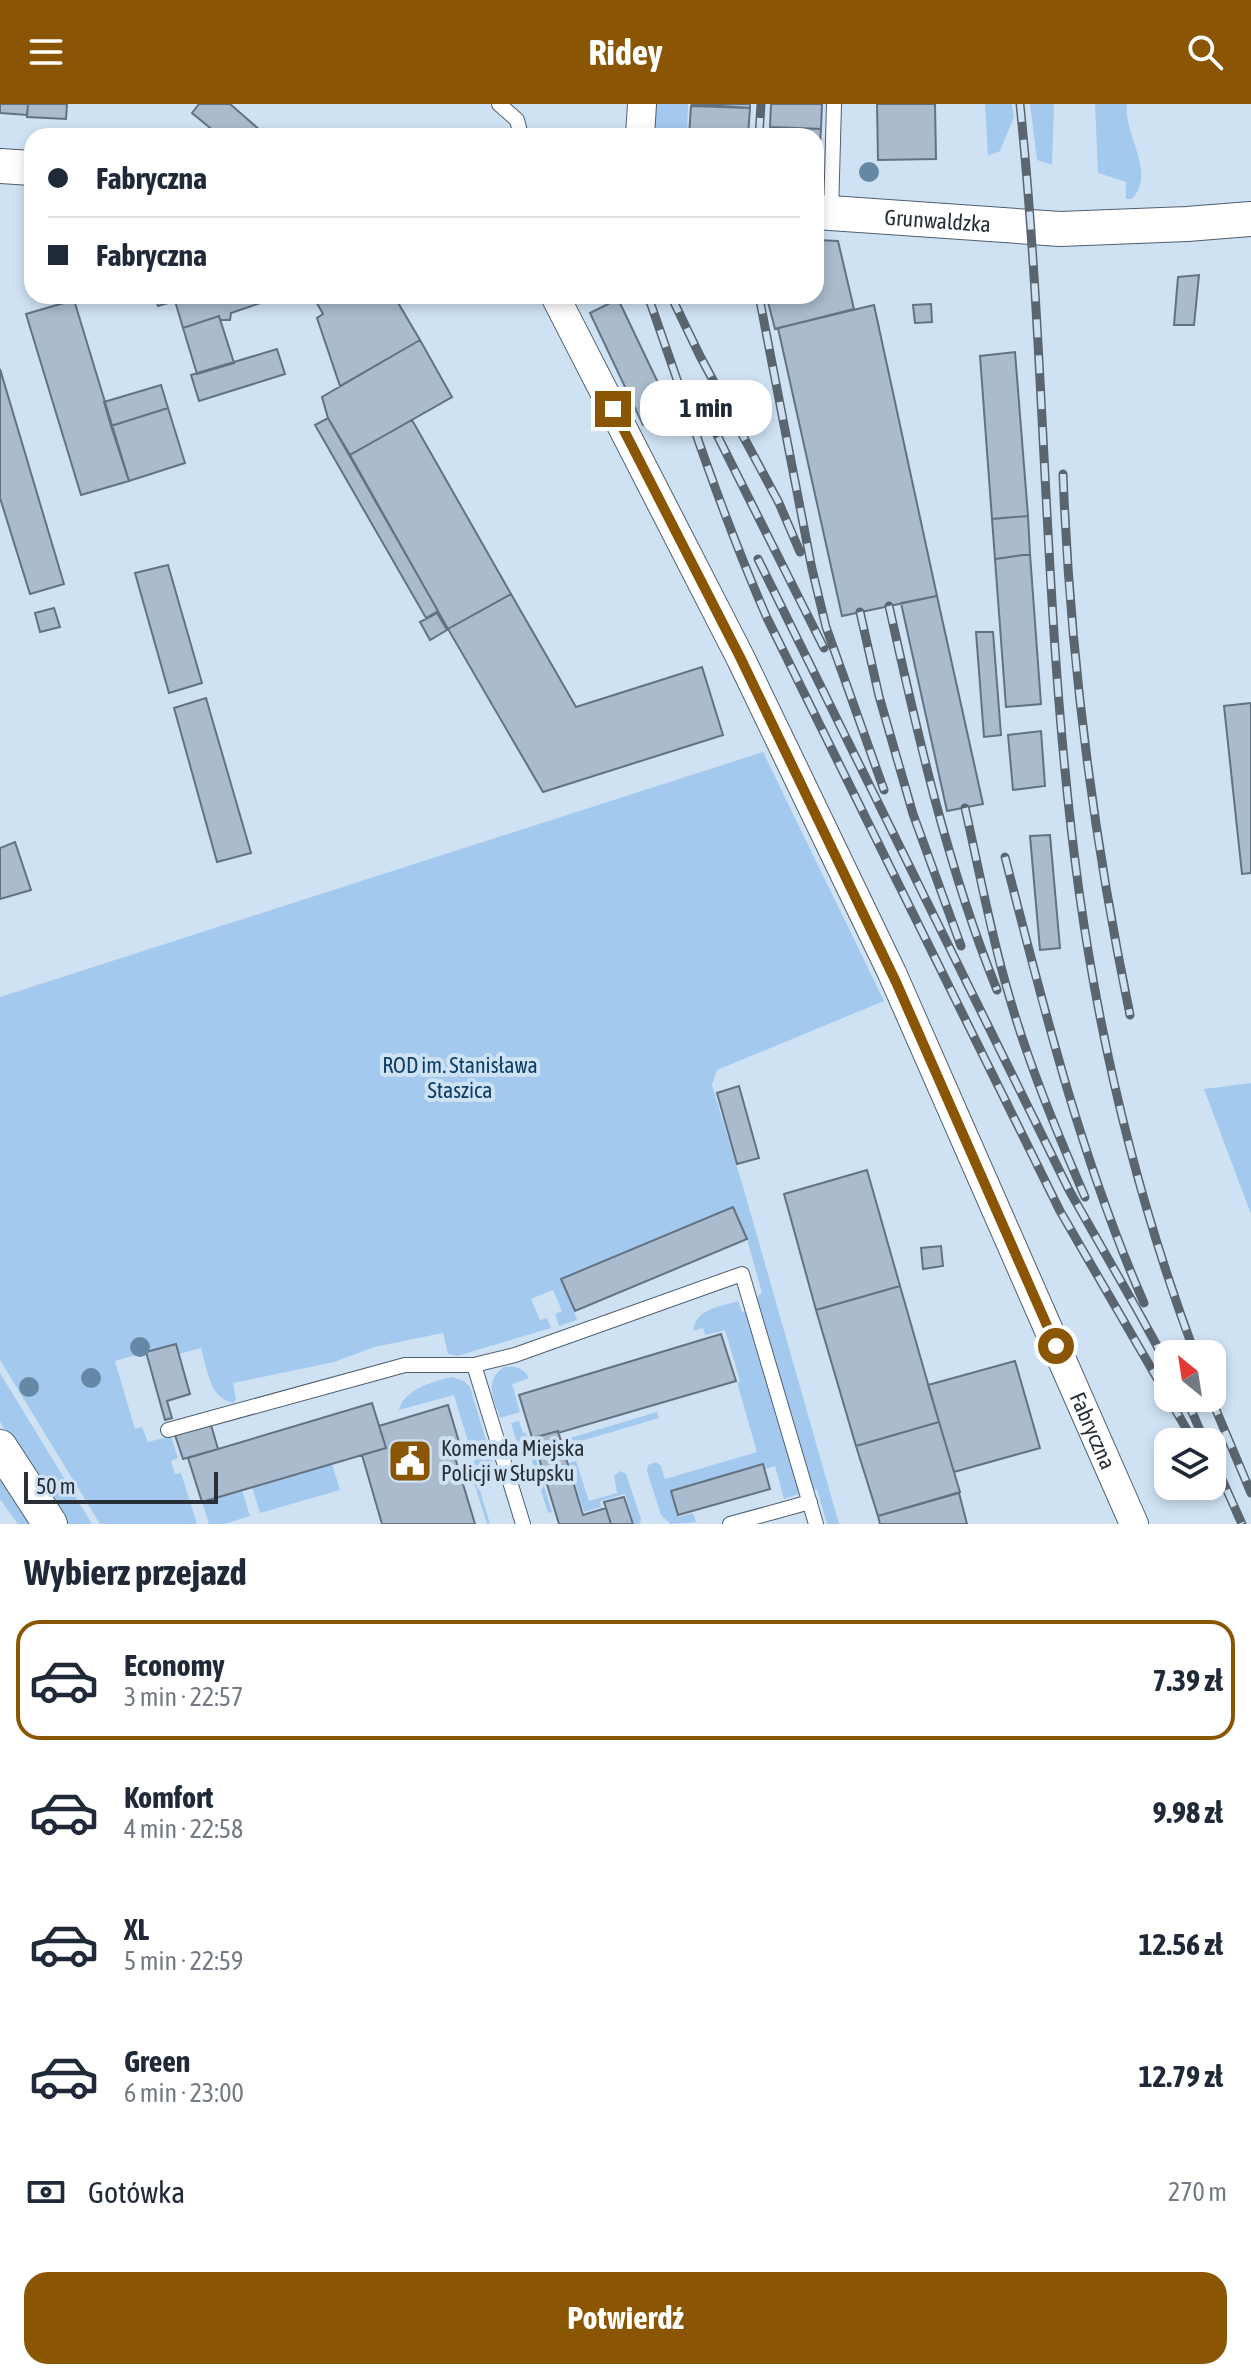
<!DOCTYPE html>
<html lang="pl">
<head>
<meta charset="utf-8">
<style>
  body { margin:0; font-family:"Asap Condensed",sans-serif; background:#f6f6f7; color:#1f2937; height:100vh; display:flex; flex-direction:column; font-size:30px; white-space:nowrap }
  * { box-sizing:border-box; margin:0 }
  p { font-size:26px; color:#747a83 }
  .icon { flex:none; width:44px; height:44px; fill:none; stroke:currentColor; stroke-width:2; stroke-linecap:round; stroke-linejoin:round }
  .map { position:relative; height:1420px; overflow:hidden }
  .panel { display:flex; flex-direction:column; background:#fff; flex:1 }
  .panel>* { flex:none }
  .guide { position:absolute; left:24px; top:24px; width:800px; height:176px; border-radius:24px; box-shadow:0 4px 12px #0003; display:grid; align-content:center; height:176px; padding:0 24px; background:#fff }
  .needle { width:52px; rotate:330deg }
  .tools { position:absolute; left:1154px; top:1236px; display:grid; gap:16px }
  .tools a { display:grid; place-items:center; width:72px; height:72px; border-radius:16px; background:#fff; box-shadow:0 4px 12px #0003; font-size:40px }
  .scale { position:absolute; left:24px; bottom:20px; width:194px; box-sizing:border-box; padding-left:8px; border:4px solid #282f36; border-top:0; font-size:22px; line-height:28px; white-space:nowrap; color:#282f36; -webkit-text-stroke:6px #cfe2f4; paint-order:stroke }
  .end { position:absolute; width:36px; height:36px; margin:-18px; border:10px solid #8a5603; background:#fff; box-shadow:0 0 0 4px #fff }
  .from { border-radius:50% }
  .bubble { position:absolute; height:56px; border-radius:24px; background:#fff; box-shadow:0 4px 12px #0003; font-size:26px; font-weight:700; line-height:56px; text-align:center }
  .guide b { display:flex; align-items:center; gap:28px; height:76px; font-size:30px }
  .guide b+b { border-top:2px solid #e0e1e3 }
  .guide i { width:20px; height:20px; background:#1f2937 }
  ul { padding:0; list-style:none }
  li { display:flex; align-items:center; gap:24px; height:120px; margin:0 16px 12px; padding:0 8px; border:4px solid transparent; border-radius:24px }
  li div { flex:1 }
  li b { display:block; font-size:30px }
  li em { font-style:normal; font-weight:700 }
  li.on { border-color:#8a5603 }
  li>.icon { width:72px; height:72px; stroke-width:1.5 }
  h2 { padding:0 24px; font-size:36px; line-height:96px }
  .pay { display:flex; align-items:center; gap:20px; height:88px; padding:0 24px; font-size:30px }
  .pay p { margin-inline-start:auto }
  .primary-button { display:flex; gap:16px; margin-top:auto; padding:16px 24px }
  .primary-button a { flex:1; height:92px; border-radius:24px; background:#8a5603; color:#fff; font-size:32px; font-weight:700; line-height:92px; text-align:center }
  header { display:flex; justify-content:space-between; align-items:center; height:104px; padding:0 24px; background:#8a5603; color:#fff; font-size:36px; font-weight:700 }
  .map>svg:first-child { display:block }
</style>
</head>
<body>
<header><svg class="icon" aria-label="menu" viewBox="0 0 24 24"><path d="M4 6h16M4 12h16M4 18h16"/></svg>Ridey<svg class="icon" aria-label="search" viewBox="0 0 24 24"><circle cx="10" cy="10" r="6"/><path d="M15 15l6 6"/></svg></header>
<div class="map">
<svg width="1251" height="1420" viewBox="0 0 1251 1420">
  <rect width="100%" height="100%" fill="#cfe2f4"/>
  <path fill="#a3c9ee" d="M651,0H688L687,32H650Z
    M985,0H1012L1014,13L1000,47L988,52Z
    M1030,0H1054L1052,61L1037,56Z
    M1095,0H1127C1123,30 1157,68 1132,95H1126V78L1098,69Z
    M763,648L884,897L717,966L712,981L746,1093L839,1420H827L817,1385L813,1386L757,1196L758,1192L762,1189L747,1135L733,1103L562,1175L577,1216L559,1222L555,1210L562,1207L553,1186L531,1195L540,1216L547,1214L551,1224L457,1252L448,1250L443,1229L374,1243L334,1258L233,1279L236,1296L233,1299C209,1294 207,1264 201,1244L179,1250L175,1240L115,1257L135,1325L142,1323L148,1338L171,1332L178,1354L171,1357L175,1370L181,1369L197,1420H100L0,1256V893Z
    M1251,979V1110L1204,985Z
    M738,1197L742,1208H745L747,1215L750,1214L801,1386L798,1387L799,1390L784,1395L775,1362L765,1365L763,1361L671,1388L679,1413L693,1409L696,1418L671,1420L661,1411L647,1367L648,1361L656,1358L661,1362L665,1375L757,1348L738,1282V1279L740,1277L725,1226L705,1231L703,1224L693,1227C696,1204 720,1203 738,1197Z
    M504,1263C515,1262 523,1263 529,1274L512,1280L520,1308L500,1314C494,1294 483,1278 504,1263Z
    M0,1269L92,1420H67L0,1318Z
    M452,1273L464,1277L470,1283L493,1360L491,1365L475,1370L490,1420H487L470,1366L476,1364L454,1291L399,1306C403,1286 434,1277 452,1273Z
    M657,1308L659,1314L571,1340L570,1334Z
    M519,1317L523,1329H526L533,1352H535L552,1408L548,1409L526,1337L517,1339L511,1319Z
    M576,1357L589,1397L617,1389L614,1372L620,1367L626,1370L641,1415L640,1420H634L625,1390L600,1397L601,1403L584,1408L569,1359Z
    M332,1360L340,1386L260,1409L252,1383Z
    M0,1371L32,1420H18L0,1395Z
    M242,1386L250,1412L224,1420H209L202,1398Z"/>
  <path fill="#aabbcd" stroke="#627282" stroke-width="2" d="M0,0H28L27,11L0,9Z
    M28,0H67L66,15L27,13Z
    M199,0H230L261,27L257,32H220L192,9Z
    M691,0H750V4Z
    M771,0H822L821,25L770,23Z
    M877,0H935L936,55L878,56Z
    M691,2L750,4L748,32H689Z
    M770,23L821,25L819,52H816V32H769Z
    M816,136L838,137L854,205L775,225L768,198L794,192H816Z
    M1199,171L1194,221H1174L1178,173Z
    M155,192H268L269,196L231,209L230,216H220L219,212L183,224L175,197L158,202Z
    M313,192H394L420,236L340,282L317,214L323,210Z
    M618,195L672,308L643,321L590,209Z
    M74,196L129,377L81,391L26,210Z
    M931,200L932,218L915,219L913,201Z
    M874,201L937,492L842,512L778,224Z
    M219,212L234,259L197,270L183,224Z
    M420,236L452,293L350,351L328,314L322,293Z
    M277,245L285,270L199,297L191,271Z
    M1015,248L1028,412L992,415L980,252Z
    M0,265L64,480L30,490L0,394Z
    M161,281L168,304L111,322L104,298Z
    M756,281L763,299L744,307L736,288Z
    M168,304L185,359L129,377L111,322Z
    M328,314L438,507L426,514L315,321Z
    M412,316L511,490L448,525L350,351Z
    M1028,412L1030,450L995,455L992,415Z
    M1030,450L1041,600L1006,603L995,455Z
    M168,461L202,579L169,589L135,469Z
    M511,490L576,603L702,563L723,631L543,688L448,525Z
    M937,492L983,700L947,707L901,499Z
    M54,504L60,523L40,528L35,509Z
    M437,509L447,526L430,536L420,518Z
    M976,528H993L1001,631L984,633Z
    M206,594L251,749L217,758L174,604Z
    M1251,599V769L1242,770L1224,602Z
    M1041,627L1045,682L1013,686L1008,631Z
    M1050,731L1060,844L1040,846L1030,732Z
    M15,738L31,786L0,795V744Z
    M739,982L759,1054L737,1060L717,989Z
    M867,1066L900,1182L816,1206L784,1090Z
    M733,1103L747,1135L575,1207L561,1175Z
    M941,1142L943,1162L923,1165L921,1144Z
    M900,1182L939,1318L856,1342L816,1206Z
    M721,1230L736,1277L558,1329V1327L533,1334V1337L519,1291Z
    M176,1240L190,1290L167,1297L172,1314L165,1316L146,1248Z
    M1015,1257L1040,1344L954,1368L928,1281Z
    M372,1299L386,1344L202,1398L188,1354Z
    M448,1301L462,1348L454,1350L475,1420H382L362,1351L386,1344L379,1322Z
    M939,1318L960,1388L878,1412L856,1342Z
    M211,1321L218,1345L183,1355L175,1331Z
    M558,1327L583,1411L606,1404L611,1420H559L533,1334Z
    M763,1360L770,1385L678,1411L671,1387Z
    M959,1389L967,1420H880L878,1412Z
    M624,1393L633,1420H611L604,1398Z"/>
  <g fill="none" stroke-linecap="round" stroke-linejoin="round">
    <g stroke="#4f5e6e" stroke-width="16">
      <path id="service" d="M499,0L517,16L521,32
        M831,109L834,0
        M474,1261L523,1420
        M168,1326L405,1261H474L515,1251L742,1170L816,1420
        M730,1420L810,1398"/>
    </g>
    <g stroke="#4f5e6e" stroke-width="30">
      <g id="minor">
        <path d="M640,32L642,0"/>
        <path id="s1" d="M555,192L740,553L892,869L1134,1420"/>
      </g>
    </g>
    <g stroke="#4f5e6e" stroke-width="36">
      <g id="tertiary">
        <path d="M0,62L32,64"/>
        <path id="s2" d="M816,108L1060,125L1187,120L1251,115"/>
        <path d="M0,1343L50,1420"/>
      </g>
    </g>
    <use href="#service" stroke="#fff" stroke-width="14"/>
    <use href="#minor" stroke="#fff" stroke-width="28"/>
    <use href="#tertiary" stroke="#fff" stroke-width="34"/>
    <g stroke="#5a656f" stroke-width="9">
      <path id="rail" d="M1020,0C1047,262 1043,526 1079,787C1101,945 1139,1100 1195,1250
        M759,32L761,0
        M648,192C686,300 721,409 767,514L1060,1107L1194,1338
        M671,192L700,252L779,399L800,448
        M759,192L812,465L826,523L884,686
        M702,301L824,544
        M1063,370C1070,552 1093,732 1130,911
        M758,455L1069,1086L1143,1216
        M889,502C918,632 947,762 997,886
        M860,508L879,592L913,710L961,842
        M965,704C979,765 990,827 1008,888C1028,959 1056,1026 1085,1093
        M1005,753C1044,905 1081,1055 1144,1199
        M1139,1209L1168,1262
        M1186,1294L1205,1338
        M1211,1294L1251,1389
        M1212,1353L1242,1420"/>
    </g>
    <use href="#rail" stroke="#cfe2f4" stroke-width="6" stroke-dasharray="18" stroke-linecap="butt"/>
  </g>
  <g fill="#6488a6">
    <circle cx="869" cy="68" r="10"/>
    <circle cx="140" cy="1243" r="10"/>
    <circle cx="91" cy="1274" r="10"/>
    <circle cx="29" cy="1283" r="10"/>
  </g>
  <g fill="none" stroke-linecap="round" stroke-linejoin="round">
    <path stroke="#8a5603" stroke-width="10" d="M613,305L740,553L896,878L1056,1242"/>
  </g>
  <defs>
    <g id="civic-square" transform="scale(2.3)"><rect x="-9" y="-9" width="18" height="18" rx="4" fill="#8a5603" stroke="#cfe2f4"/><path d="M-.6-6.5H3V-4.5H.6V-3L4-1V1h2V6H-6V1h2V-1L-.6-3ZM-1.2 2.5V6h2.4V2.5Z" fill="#fff"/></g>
  </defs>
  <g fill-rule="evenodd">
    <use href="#civic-square" x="410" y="1357"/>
  </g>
  <g text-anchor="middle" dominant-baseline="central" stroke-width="8" stroke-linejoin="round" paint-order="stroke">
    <g font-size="22" fill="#282f36" stroke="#cfe2f4">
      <text stroke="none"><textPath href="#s2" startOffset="122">Grunwaldzka</textPath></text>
      <text stroke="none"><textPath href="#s1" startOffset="1256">Fabryczna</textPath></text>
    </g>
    <g font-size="22" fill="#0d3e67" stroke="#cfe2f4">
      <text x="460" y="961">ROD im. Stanisława<tspan x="460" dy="25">Staszica</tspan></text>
    </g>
    <g font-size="22" fill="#282f36" stroke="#cfe2f4" text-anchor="start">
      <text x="441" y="1344">Komenda Miejska<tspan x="441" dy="25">Policji w Słupsku</tspan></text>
    </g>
  </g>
</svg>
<div class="tools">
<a><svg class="needle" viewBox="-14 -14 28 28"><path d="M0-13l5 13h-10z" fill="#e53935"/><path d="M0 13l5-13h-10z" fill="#747a83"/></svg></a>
<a><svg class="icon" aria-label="layers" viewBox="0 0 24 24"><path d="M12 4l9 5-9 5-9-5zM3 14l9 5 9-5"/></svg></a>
</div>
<div class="scale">50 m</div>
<i class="end from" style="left:1056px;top:1242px"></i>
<i class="end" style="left:613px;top:305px"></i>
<div class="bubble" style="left:640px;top:276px;width:132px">1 min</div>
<div class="guide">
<b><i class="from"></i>Fabryczna</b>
<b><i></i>Fabryczna</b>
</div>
</div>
<section class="panel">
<h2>Wybierz przejazd</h2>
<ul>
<li class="on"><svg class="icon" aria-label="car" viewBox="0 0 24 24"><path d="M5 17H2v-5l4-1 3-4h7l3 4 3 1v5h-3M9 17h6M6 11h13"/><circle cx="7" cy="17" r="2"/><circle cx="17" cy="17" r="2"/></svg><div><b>Economy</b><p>3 min · 22:57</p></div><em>7.39 zł</em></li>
<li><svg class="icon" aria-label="car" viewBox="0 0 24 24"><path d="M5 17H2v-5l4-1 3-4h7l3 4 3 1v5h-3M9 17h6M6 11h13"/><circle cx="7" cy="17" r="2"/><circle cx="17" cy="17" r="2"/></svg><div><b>Komfort</b><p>4 min · 22:58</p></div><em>9.98 zł</em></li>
<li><svg class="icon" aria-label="car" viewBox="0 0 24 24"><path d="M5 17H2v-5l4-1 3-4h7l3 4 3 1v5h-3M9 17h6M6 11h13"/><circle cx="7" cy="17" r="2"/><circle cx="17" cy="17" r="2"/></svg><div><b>XL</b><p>5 min · 22:59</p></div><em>12.56 zł</em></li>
<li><svg class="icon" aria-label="car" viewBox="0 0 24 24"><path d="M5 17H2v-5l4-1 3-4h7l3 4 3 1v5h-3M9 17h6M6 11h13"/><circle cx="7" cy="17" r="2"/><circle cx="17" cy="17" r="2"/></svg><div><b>Green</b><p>6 min · 23:00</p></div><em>12.79 zł</em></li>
</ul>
<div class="pay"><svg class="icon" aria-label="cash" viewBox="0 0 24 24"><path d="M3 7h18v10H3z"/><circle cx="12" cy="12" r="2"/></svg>Gotówka<p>270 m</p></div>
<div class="primary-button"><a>Potwierdź</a></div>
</section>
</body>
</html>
